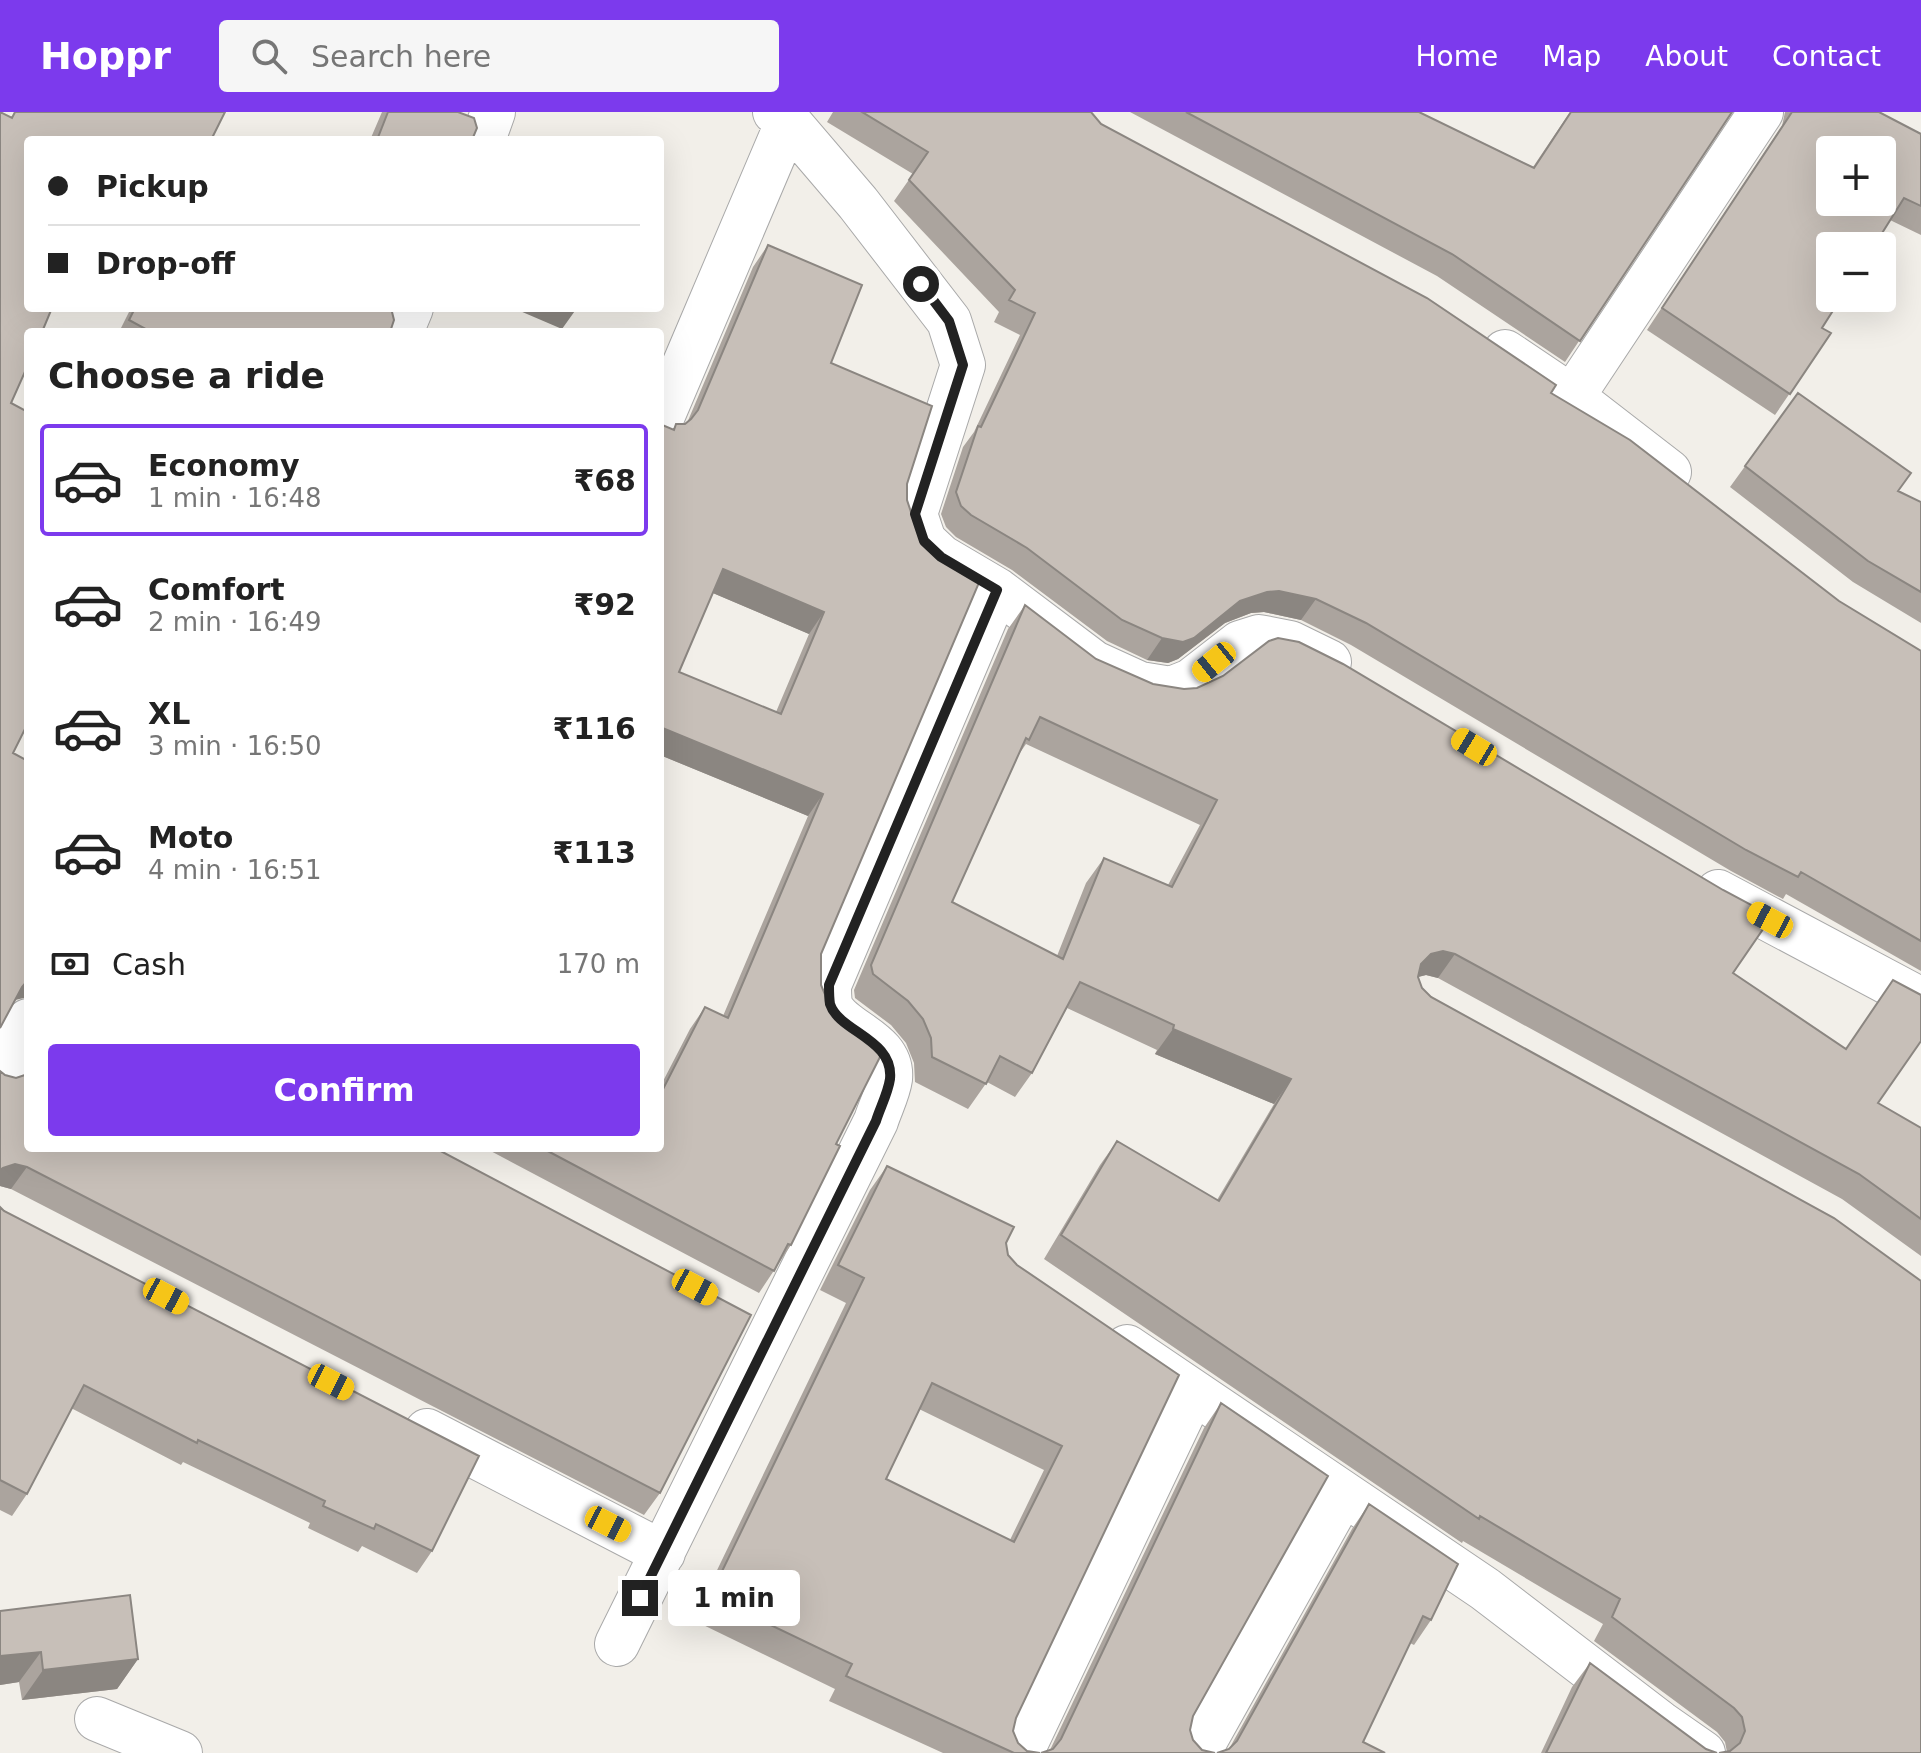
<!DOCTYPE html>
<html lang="en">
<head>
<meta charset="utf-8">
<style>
  body { margin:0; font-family:"DejaVu Sans",sans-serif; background:#f6f6f6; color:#222; height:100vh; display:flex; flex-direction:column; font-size:30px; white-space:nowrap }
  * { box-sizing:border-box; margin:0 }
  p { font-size:26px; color:#767676 }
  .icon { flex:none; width:44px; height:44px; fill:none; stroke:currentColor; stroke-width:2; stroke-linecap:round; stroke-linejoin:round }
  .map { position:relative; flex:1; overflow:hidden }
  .sheet { position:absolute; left:24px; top:216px; width:640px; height:824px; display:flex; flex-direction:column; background:#fff; border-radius:8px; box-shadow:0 8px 32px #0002 }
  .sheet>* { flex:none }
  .guide { position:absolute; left:24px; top:24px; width:640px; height:176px; border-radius:8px; box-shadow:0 8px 32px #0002; display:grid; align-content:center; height:176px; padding:0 24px; background:#fff }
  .controls { position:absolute; left:1816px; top:24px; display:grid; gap:16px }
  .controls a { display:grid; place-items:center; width:80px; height:80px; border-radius:8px; background:#fff; box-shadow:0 8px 32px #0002; font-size:40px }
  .end { position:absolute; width:36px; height:36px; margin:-18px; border:10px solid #222; background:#fff; box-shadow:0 0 0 4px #fff }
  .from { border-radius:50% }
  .bubble { position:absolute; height:56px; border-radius:8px; background:#fff; box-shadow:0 8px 32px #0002; font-size:26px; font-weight:700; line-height:56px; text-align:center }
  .car { position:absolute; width:24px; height:48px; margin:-24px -12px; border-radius:10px; box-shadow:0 0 6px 2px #0007; background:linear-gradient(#f5c518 24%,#345 0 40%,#f5c518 0 76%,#345 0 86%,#f5c518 0) }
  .guide b { display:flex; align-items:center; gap:28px; height:76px; font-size:30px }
  .guide b+b { border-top:2px solid #e0e0e0 }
  .guide i { width:20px; height:20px; background:#222 }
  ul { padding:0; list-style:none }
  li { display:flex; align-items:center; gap:24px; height:112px; margin:0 16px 12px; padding:0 8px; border:4px solid transparent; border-radius:8px }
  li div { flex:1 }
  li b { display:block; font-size:30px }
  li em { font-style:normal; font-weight:700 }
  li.on { border-color:#7c3aed }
  li>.icon { width:72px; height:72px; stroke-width:1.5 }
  h2 { padding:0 24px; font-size:36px; line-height:96px }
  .pay { display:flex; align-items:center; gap:20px; height:88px; padding:0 24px; font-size:30px }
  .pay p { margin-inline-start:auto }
  .primary-button { display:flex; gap:16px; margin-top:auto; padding:16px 24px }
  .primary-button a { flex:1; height:92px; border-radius:8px; background:#7c3aed; color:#fff; font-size:32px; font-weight:700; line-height:92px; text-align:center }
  header { display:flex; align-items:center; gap:48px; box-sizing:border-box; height:112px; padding:0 40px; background:#7c3aed; color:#fff }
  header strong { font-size:38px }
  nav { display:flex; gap:44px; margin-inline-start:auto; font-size:28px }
  .search { width:560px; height:72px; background:#f6f6f6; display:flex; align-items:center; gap:20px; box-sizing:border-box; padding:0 28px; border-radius:8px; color:#767676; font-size:30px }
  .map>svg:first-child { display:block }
</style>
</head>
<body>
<header>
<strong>Hoppr</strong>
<div class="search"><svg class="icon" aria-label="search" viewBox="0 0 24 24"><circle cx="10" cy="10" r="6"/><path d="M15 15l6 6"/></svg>Search here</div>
<nav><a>Home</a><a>Map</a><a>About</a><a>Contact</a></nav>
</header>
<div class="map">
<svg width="1921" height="1641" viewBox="0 0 1921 1641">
  <rect width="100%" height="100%" fill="#f2efe9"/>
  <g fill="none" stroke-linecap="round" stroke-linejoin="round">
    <g stroke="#a9a9a9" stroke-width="46">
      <path id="minor" d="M775,0L788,9L858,91L949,209L963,253L915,402L924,429L941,445L997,478L1094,551L1140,572L1171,577L1191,569L1240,531L1259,525L1290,531L1329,550
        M483,28L493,0
        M401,220L411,196
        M1505,240L1572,285L1669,360
        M1572,285L1761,0
        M660,310L788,9
        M1718,780L1921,888
        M0,963L28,909
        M1127,1235L1485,1477L1660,1611L1703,1641
        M427,1319L663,1441
        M617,1532L876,1009C880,996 888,981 890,967C894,927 839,920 830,892C829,886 829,879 829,873L997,478
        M97,1607L180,1641
        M1021,1641L1193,1280
        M1198,1641L1343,1382"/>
    </g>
    <use href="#minor" stroke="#fff" stroke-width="44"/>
  </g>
  <path fill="#aba49e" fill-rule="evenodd" d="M382,0H458L472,28H370Z
    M833,0H1091L1101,12L1551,281L1839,489L1921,539V859L1786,782L1783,787L1731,759L1351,533L1301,508L1264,500L1251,501L1225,511L1178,547L1168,551L1147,548L1107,529L1012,458L956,425L946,415L941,402L963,335L974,320L1020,223L994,210L999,200L894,89L913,62L827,10Z
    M1130,0H1419L1533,55L1570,0H1732L1565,250L1437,164Z
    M1785,0H1879L1921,22V123L1890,108L1822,216L1831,221L1775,303L1647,218L1782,14Z
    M768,133L831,251L907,372L821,842V873L836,1032L791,1133L759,1181L485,1036H660V975L690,917L705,895L723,904L808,704L660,643L673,317L676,312H685L687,311L753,155ZM713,481L809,522L776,600L679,560Z
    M131,196H392L390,220H119Z
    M1798,281L1898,380L1921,390V511L1853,470L1730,375Z
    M1025,493L1096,547L1733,861L1845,937L1878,991L1921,1016V1144L1842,1087L1438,866L1426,863L1418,865L1422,876L1921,1641L1727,1640L1725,1630L1717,1620L1594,1529L1603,1512L1463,1429L1462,1431L1044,1147L1100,1053L1117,1029L1217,1088L1274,992L1155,942L1157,938L1067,896L1032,961L1015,985L987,970L968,997L915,970L914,951L906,931L891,913L855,886L854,878L1008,517ZM1026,632L1200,713L1168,773L1104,746L1086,771L1057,844L952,790L1017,645Z
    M0,959L5,963L660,1381L644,1403L11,1077L0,1074Z
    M887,1054L1006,1131L1008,1143L1017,1153L1179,1263L1016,1606L1013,1619L1018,1631L1027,1639L1040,1641H943L829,1589L835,1577L693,1508L846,1191L820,1178L870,1078ZM919,1297L1044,1358L1010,1428L886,1367Z
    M0,1095L432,1439L417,1461L362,1434L358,1440L308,1416L310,1411L183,1350L181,1353L71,1296L27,1382L12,1404L0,1398Z
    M1221,1291L1193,1604L1190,1618L1193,1628L1202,1638H1050L1204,1316Z
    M1369,1392L1431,1508L1414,1533L1410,1531L1363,1630L1229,1637L1352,1417Z
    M0,1499L138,1547L117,1577L22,1588L19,1570L0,1573Z
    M1590,1551L1706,1637L1717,1641H1541L1572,1575Z"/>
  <path fill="#8b8681" d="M513,196H577L562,217Z
    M723,457L824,500L809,522L708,479Z
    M1279,479L1316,487L1301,508L1264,500L1251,501L1225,511L1178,547L1168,551L1147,548L1162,526L1240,489L1267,480Z
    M660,615L823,682L808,704L660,643Z
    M1443,839L1455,842L1438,866L1426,863L1414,866L1421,852L1431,842Z
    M28,868V885L15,888L22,875Z
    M1173,917L1291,967L1274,992L1155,942Z
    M15,1052L27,1055L11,1077L0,1074V1058L3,1056Z
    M41,1540L19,1570L0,1573V1544Z
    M138,1547L117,1577L22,1588L43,1558Z"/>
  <path fill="#c7bfb8" stroke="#8b8681" stroke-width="2" fill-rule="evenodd" d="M0,0L12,6L15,0H225L212,26L217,28H28V196H52L42,220H28V253L11,291L28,300V611L13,641L28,649V868L22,875L0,916Z
    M388,0H458L474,6L477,16L472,28H377Z
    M862,0H1091L1101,12L1427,186L1556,273L1551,281L1630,328L1839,489L1921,539V829L1801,760L1798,765L1746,738L1366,511L1316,487L1279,479L1267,480L1240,489L1194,526L1183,530L1162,526L1122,508L1027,436L971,403L961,394L956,380L978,314L981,315L1035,201L1009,188L1015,178L909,68L928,40Z
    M1186,0H1419L1534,56L1571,0H1732L1580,229L1452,142Z
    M1792,0H1879L1921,22V94L1904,86L1874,134H1830V186H1841L1822,216L1831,221L1790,282L1662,196ZM1830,38H1882V90H1830Z
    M768,133L862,173L831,251L932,294L907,372V388L916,415L922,425L944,444L981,466L821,842V873L829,892L844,908L874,929L880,938V945L836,1032L840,1034L791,1133L788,1132L774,1159L542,1036H660V983L705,895L728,906L823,682L660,615V312L674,318L676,312H685L691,307L698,298ZM723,457L824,500L781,602L679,560Z
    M135,196H392V200L394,208L390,220H151L129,208Z
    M1798,281L1911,361L1898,379L1921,390V480L1868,449L1745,354Z
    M1025,493L1096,547L1153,572L1184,577L1197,576L1223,564L1269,529L1278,526L1299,530L1343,552L1723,778L1772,804L1733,861L1846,937L1893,868L1921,883V929L1878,991L1921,1016V1107L1859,1062L1455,842L1443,839L1431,842L1421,852L1418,865L1422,876L1431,885L1834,1106L1921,1169V1641H1719L1730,1639L1740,1631L1745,1619L1742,1605L1734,1596L1612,1505L1620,1487L1480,1404L1479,1407L1061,1123L1117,1029L1219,1089L1291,967L1173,917L1174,913L1080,870L1032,961L1000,944L986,972L932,945L931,926L923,907L908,889L873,862L871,853ZM1040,605L1217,688L1172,775L1104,746L1063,847L952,790L1026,626L1029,628Z
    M0,959L5,963L16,966L28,962V1036H435L751,1203L660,1381L27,1055L15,1052L3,1056L0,1058Z
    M887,1054L1014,1115L1006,1131L1008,1143L1017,1153L1179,1263L1016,1606L1013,1619L1018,1631L1027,1639L1040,1641H1014L846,1564L852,1552L710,1484L864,1166L838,1153ZM932,1271L1062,1334L1014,1430L886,1367Z
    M0,1095L4,1099L479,1344L432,1439L376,1412L374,1417L323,1394L325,1389L198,1328L197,1331L84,1273L27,1382L0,1368Z
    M1221,1291L1328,1364L1193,1604L1190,1618L1193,1628L1202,1638L1215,1641H1041L1053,1637L1061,1627Z
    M1369,1392L1458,1452L1431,1508L1423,1504L1363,1630L1385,1641H1217L1229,1637L1237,1629Z
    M130,1483L138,1547L43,1558L41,1540L0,1544V1499Z
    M1590,1551L1706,1637L1717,1641H1546Z"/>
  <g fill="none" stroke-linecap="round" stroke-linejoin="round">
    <path stroke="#222" stroke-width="10" d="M640,1486L876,1009C880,996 888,981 890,967C894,927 839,920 830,892C829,886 829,878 829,873L997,478L941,445L924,429L915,402L963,253L949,209L921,172"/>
  </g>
</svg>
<div class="controls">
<a>+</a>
<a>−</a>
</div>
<i class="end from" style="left:921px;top:172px"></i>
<i class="end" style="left:640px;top:1486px"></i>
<div class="bubble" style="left:668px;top:1458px;width:132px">1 min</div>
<i class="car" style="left:1214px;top:550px;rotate:231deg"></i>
<i class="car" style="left:1474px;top:635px;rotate:301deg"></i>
<i class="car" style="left:1770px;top:808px;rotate:298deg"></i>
<i class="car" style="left:695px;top:1175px;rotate:118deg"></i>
<i class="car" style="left:166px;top:1184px;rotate:118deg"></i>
<i class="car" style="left:331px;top:1270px;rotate:117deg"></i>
<i class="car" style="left:608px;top:1412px;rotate:117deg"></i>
<div class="guide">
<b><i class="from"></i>Pickup</b>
<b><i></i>Drop-off</b>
</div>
<section class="sheet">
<h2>Choose a ride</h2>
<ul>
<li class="on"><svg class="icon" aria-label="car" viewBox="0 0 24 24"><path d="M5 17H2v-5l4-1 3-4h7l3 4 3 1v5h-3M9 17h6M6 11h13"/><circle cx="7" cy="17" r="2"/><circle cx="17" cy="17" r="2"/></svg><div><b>Economy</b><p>1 min · 16:48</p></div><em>₹68</em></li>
<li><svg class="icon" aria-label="car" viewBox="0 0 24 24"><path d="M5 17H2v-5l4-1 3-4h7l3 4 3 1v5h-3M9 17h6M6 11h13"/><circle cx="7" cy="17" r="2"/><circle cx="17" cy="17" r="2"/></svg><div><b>Comfort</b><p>2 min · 16:49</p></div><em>₹92</em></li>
<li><svg class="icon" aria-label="car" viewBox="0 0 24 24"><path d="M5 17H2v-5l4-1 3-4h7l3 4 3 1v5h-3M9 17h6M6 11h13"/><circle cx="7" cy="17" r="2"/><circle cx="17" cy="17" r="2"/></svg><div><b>XL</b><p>3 min · 16:50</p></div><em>₹116</em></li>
<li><svg class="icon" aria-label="car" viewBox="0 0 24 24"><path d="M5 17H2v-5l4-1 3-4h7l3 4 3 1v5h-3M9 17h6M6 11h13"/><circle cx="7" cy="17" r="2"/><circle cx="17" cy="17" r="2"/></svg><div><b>Moto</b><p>4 min · 16:51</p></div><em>₹113</em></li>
</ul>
<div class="pay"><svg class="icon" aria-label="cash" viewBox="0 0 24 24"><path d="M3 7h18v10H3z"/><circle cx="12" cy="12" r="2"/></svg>Cash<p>170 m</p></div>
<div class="primary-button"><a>Confirm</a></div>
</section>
</div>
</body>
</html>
